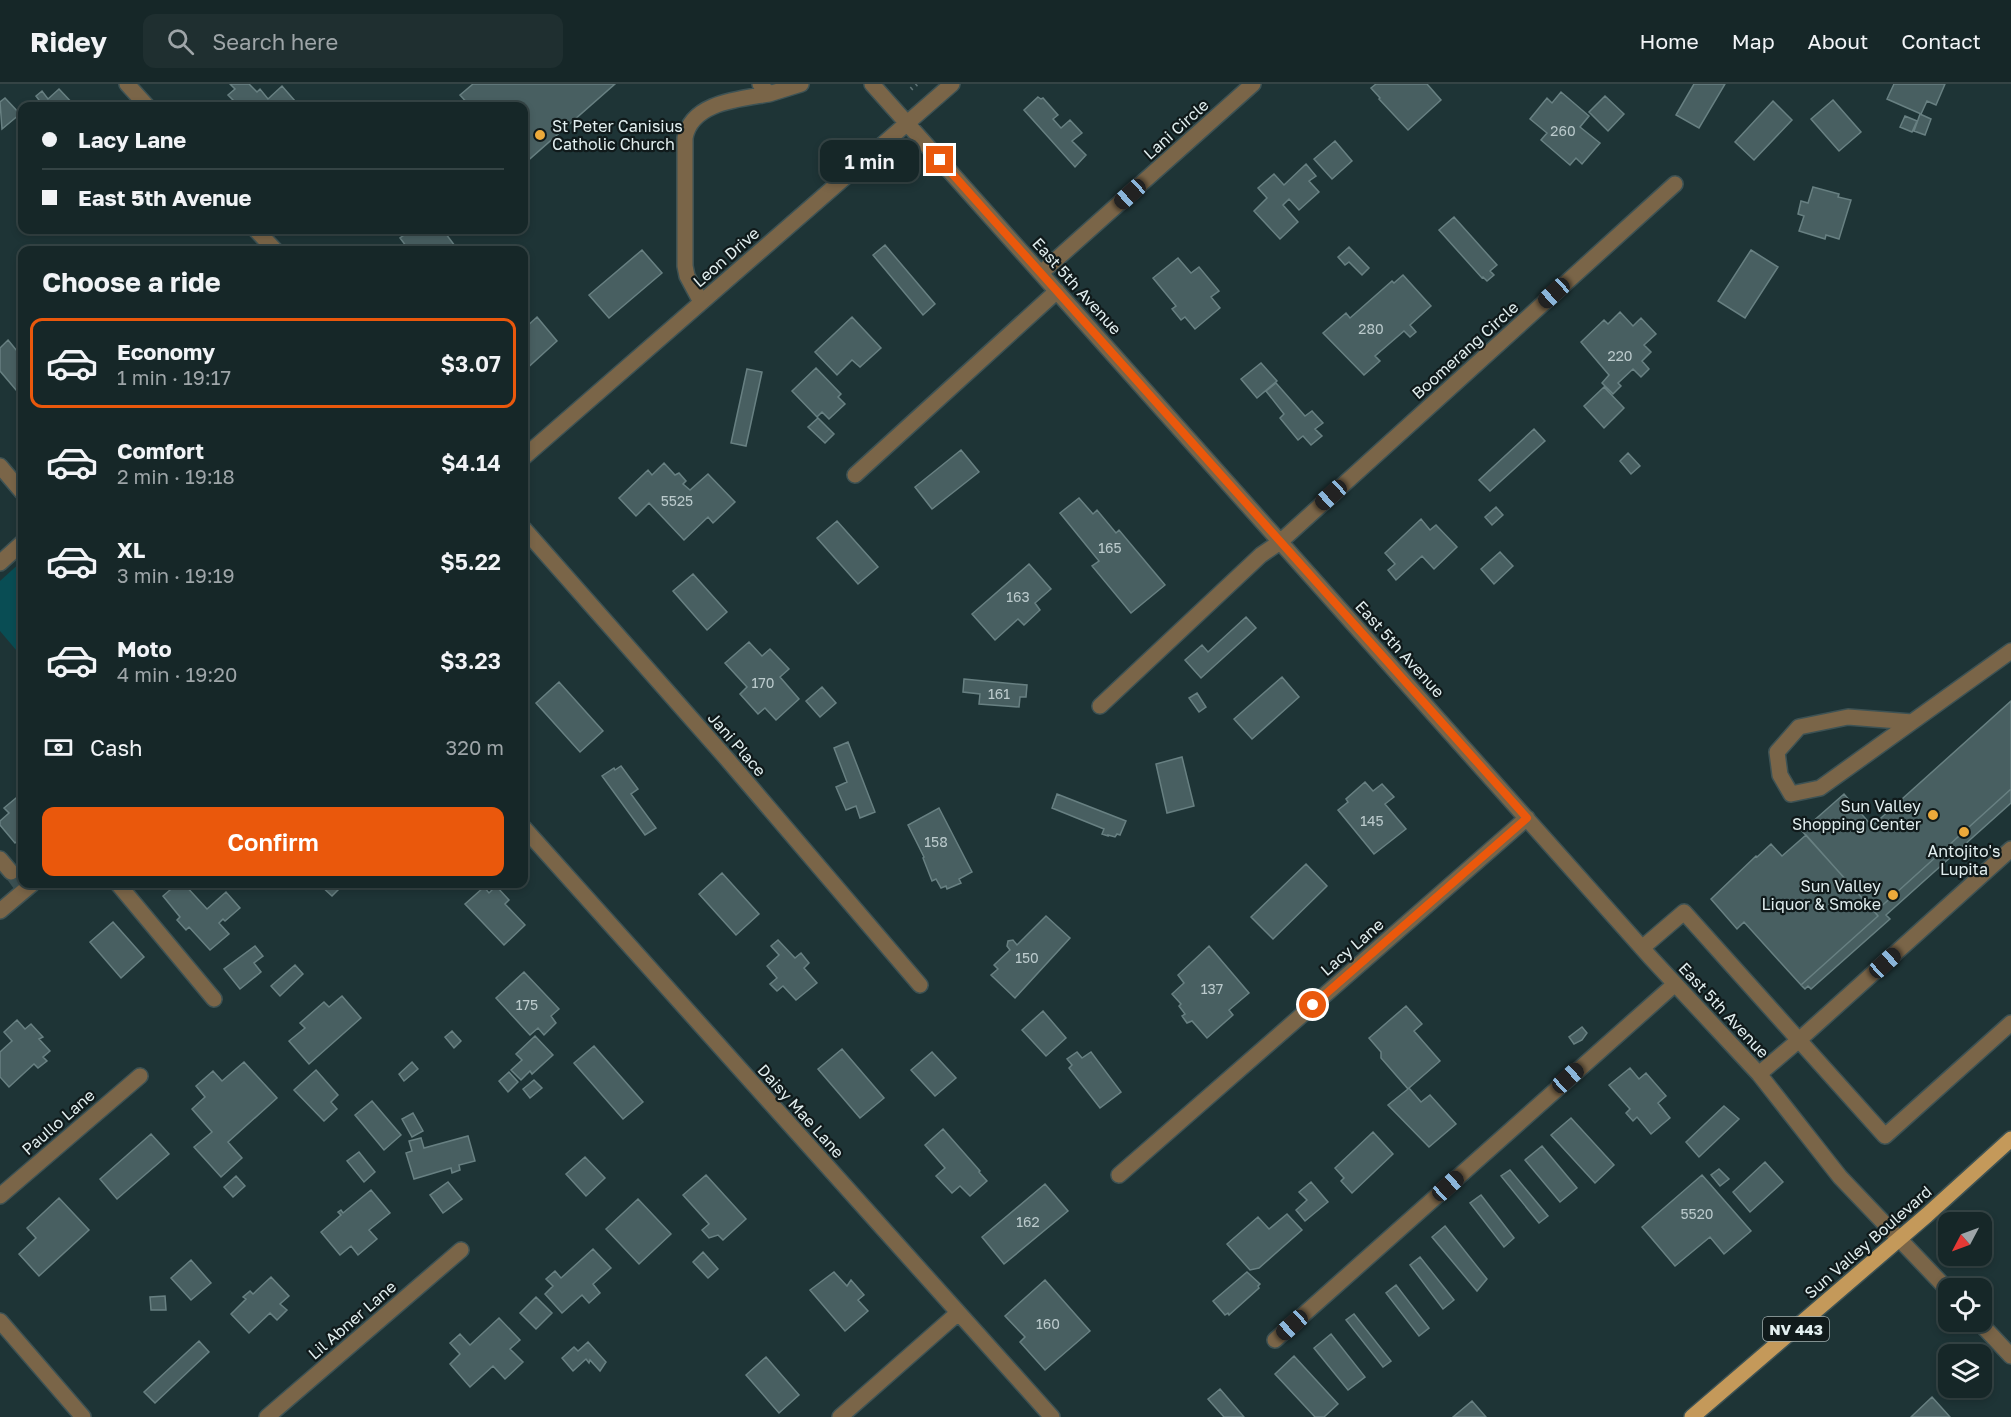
<!DOCTYPE html>
<html lang="en">
<head>
<meta charset="utf-8">
<style>
  body { margin:0; font-family:"Golos Text",sans-serif; background:#1f2f30; color:#f1f3f6; height:100vh; display:flex; flex-direction:column; font-size:22px; white-space:nowrap }
  * { box-sizing:border-box; margin:0 }
  p { font-size:20px; color:#9ea5a8 }
  .icon { flex:none; width:33px; height:33px; fill:none; stroke:currentColor; stroke-width:2; stroke-linecap:round; stroke-linejoin:round }
  .map { position:relative; flex:1; overflow:hidden }
  .details { position:absolute; left:18px; top:162px; width:510px; height:642px; display:flex; flex-direction:column; background:#162728; border-radius:12px; box-shadow:0 3px 9px #0003,0 0 0 2px #354445 }
  .details>* { flex:none }
  .guide { position:absolute; left:18px; top:18px; width:510px; height:132px; border-radius:12px; box-shadow:0 3px 9px #0003,0 0 0 2px #354445; display:grid; align-content:center; height:132px; padding:0 24px; background:#162728 }
  .needle { width:39px; rotate:229deg }
  .controls { position:absolute; left:1938px; top:1128px; display:grid; gap:12px }
  .controls a { display:grid; place-items:center; width:54px; height:54px; border-radius:12px; background:#162728; box-shadow:0 3px 9px #0003,0 0 0 2px #354445; font-size:30px }
  .end { position:absolute; width:27px; height:27px; margin:-14px; border:8px solid #ea580c; background:#fff; box-shadow:0 0 0 3px #fff }
  .from { border-radius:50% }
  .bubble { position:absolute; height:42px; border-radius:12px; background:#162728; box-shadow:0 3px 9px #0003,0 0 0 2px #354445; font-size:20px; font-weight:600; line-height:42px; text-align:center }
  .car { position:absolute; width:18px; height:36px; margin:-18px -9px; border-radius:8px; box-shadow:0 0 4px 2px #0007; background:linear-gradient(#222 24%,#8ab4d8 0 40%,#222 0 76%,#8ab4d8 0 86%,#222 0) }
  .guide b { display:flex; align-items:center; gap:21px; height:57px; font-size:22px }
  .guide b+b { border-top:2px solid #354445 }
  .guide i { width:15px; height:15px; background:#f1f3f6 }
  ul { padding:0; list-style:none }
  li { display:flex; align-items:center; gap:18px; height:90px; margin:0 12px 9px; padding:0 12px; border:3px solid transparent; border-radius:12px }
  li div { flex:1 }
  li b { display:block; font-size:22px }
  li em { font-style:normal; font-weight:600 }
  li.current { border-color:#ea580c }
  li>.icon { width:54px; height:54px; stroke-width:1.5 }
  h2 { padding:0 24px; font-size:27px; line-height:72px }
  .pay { display:flex; align-items:center; gap:15px; height:66px; padding:0 24px; font-size:22px }
  .pay p { margin-inline-start:auto }
  .primary-button { display:flex; gap:12px; margin-top:auto; padding:12px 24px }
  .primary-button a { flex:1; height:69px; border-radius:12px; background:#ea580c; color:#fff; font-size:24px; font-weight:600; line-height:69px; text-align:center }
  header { display:flex; align-items:center; gap:36px; box-sizing:border-box; height:84px; padding:0 30px; background:#162728; border-bottom:2px solid #354445 }
  header strong { font-size:28px }
  nav { display:flex; gap:33px; margin-inline-start:auto; font-size:21px }
  .search { width:420px; height:54px; background:#1f2f30; display:flex; align-items:center; gap:15px; box-sizing:border-box; padding:0 21px; border-radius:12px; color:#9ea5a8; font-size:22px }
  .map>svg:first-child { display:block }
</style>
</head>
<body>
<header>
<strong>Ridey</strong>
<div class="search"><svg class="icon" aria-label="search" viewBox="0 0 24 24"><circle cx="10" cy="10" r="6"/><path d="M15 15l6 6"/></svg>Search here</div>
<nav><a>Home</a><a>Map</a><a>About</a><a>Contact</a></nav>
</header>
<div class="map">
<svg width="2011" height="1333" viewBox="0 0 2011 1333">
  <rect width="100%" height="100%" fill="#1e3436"/>
  <path fill="#094d54" d="M22,477V573L0,547V497Z"/>
  <path fill="#485f61" stroke="#688082" stroke-width="1.5" d="M230,0H249L257,8L260,5L268,15L282,2L295,17L289,22H239L228,11L235,5Z
    M473,0H615L524,80V22H470L460,11Z
    M1376,0H1427L1441,16L1408,46L1379,15L1380,14L1371,4Z
    M1694,0H1725L1699,44L1676,31Z
    M1894,0H1945L1936,21L1927,17L1921,30L1887,15Z
    M59,5L75,22L32,21L39,16L36,12L42,7L48,15Z
    M1561,8L1589,32L1580,43L1600,59L1582,80L1576,74L1570,81L1541,56L1547,49L1530,35L1547,14L1552,19Z
    M1605,12L1624,30L1608,47L1589,28Z
    M1038,13L1041,15L1043,14L1058,31L1053,35L1061,44L1070,36L1082,49L1072,57L1086,71L1075,83L1024,26Z
    M5,14L20,30L2,45L0,18Z
    M1833,16L1861,48L1839,67L1811,35Z
    M1773,17L1792,36L1754,76L1735,58Z
    M1920,30L1931,35L1925,51L1914,47Z
    M1905,32L1917,37L1912,48L1900,43Z
    M1335,57L1352,77L1332,95L1314,75Z
    M1306,80L1316,92L1309,97L1319,108L1299,126L1289,115L1283,121L1298,138L1280,155L1254,127L1267,114L1258,104L1274,90L1284,101Z
    M1813,103L1839,110L1838,113L1851,116L1839,155L1826,151L1825,155L1799,147L1804,132L1798,130L1801,117L1808,119Z
    M1454,133L1497,181L1490,187L1494,191L1487,197L1483,193L1482,194L1439,146Z
    M411,146H443L458,166H409L400,154Z
    M885,161L935,220L923,231L873,171Z
    M1349,163L1369,184L1362,191L1349,178L1345,181L1338,173Z
    M642,166L662,189L609,234L589,211Z
    M1751,166L1778,183L1745,234L1718,217Z
    M1178,174L1191,189L1199,183L1219,207L1211,213L1220,224L1195,245L1185,233L1181,236L1172,225L1176,222L1153,194Z
    M1403,191L1431,222L1410,241L1416,248L1410,253L1404,247L1375,272L1380,277L1364,291L1323,249L1346,229L1350,234L1392,197L1394,199Z
    M1620,228L1633,242L1641,234L1656,250L1644,261L1651,268L1642,277L1649,285L1641,293L1633,285L1618,299L1621,302L1613,310L1602,299L1609,291L1581,258L1604,236L1608,240Z
    M537,233L557,257L524,287V245Z
    M852,233L881,264L860,283L852,276L837,291L815,268Z
    M8,256L22,273V313L0,287V264Z
    M1261,279L1277,297L1257,314L1241,295Z
    M816,284L841,310L838,313L845,320L829,335L822,328L817,333L792,307Z
    M747,285L762,288L746,362L731,359Z
    M1276,299L1305,332L1312,327L1323,339L1315,345L1322,352L1311,361L1303,352L1298,356L1280,334L1284,330L1266,307Z
    M1604,303L1624,324L1604,344L1584,322Z
    M818,334L834,350L825,359L808,343Z
    M1534,345L1545,357L1490,407L1479,396Z
    M961,366L979,388L932,425L915,403Z
    M1628,369L1640,382L1631,390L1620,377Z
    M664,379L675,391L679,389L686,397L683,400L690,406L708,390L735,418L713,439L708,433L684,456L649,419L636,432L619,414L648,386L652,391Z
    M1079,414L1093,430L1097,426L1116,449L1119,446L1165,501L1131,529L1092,482L1099,477L1060,429Z
    M1496,423L1503,431L1492,441L1485,433Z
    M1421,435L1430,446L1436,441L1457,463L1434,485L1422,472L1396,496L1388,486L1395,480L1385,469Z
    M837,437L878,483L858,500L817,454Z
    M1500,468L1513,482L1494,500L1481,485Z
    M1029,480L1051,505L1035,519L1040,526L1024,541L1018,535L995,556L972,530Z
    M693,490L727,528L707,546L673,507Z
    M1246,533L1256,544L1201,594L1185,576L1202,561L1208,568Z
    M749,558L762,572L770,565L789,585L780,593L799,615L776,636L765,624L758,630L740,610L747,603L725,579Z
    M1282,593L1299,613L1252,655L1234,635Z
    M964,595L1027,601L1026,613H1020L1019,623L979,620L980,610L963,608Z
    M559,598L603,647L580,668L536,619Z
    M822,603L836,619L820,633L806,617Z
    M1197,609L1206,623L1199,628L1189,614Z
    M2011,617V705L1875,828L1802,747L1844,710L1872,742Z
    M848,658L875,728L860,734L856,722L846,726L836,703L847,698L834,664Z
    M1182,673L1194,722L1167,729L1156,680Z
    M621,682L638,705L631,710L656,744L645,751L602,692L614,684L615,686Z
    M1365,698L1373,707L1382,700L1394,713L1385,720L1406,745L1374,770L1338,726L1348,718L1346,715Z
    M2011,705V719L1886,831L1890,835L1811,905L1808,902L1805,905L1801,901L1878,832L1875,828Z
    M22,709V753L15,759L0,741V737L9,729L4,724Z
    M1057,710L1126,737L1120,751L1117,750L1115,753L1108,751V752L1102,750L1104,745L1052,724Z
    M939,724L972,788L959,795L961,799L947,805L946,802L941,804L936,795L932,797L923,774L924,773L908,741Z
    M1806,751L1878,832L1801,901L1744,838L1737,845L1711,815L1756,772L1757,773L1771,760L1782,772Z
    M1306,780L1327,802L1273,855L1251,833Z
    M722,789L759,830L736,851L699,810Z
    M177,800H184L207,825L226,808L240,824L225,837L223,835L219,839L229,850L210,866L189,843L186,846L177,836L180,833L163,812Z
    M319,800H344L332,812Z
    M496,802L509,816L505,820L525,841L504,861L465,820L484,803L489,809Z
    M1046,832L1070,854L1015,914L991,891L998,885L994,881L1010,866L1007,862L1008,857L1013,856L1017,861Z
    M113,838L144,873L121,894L90,858Z
    M778,856L795,874L801,869L809,879L804,884L817,899L796,916L783,902L777,907L770,900L777,894L767,882L779,871L771,862Z
    M255,862L263,872L254,879L261,888L240,905L224,885Z
    M1209,862L1249,909L1229,926L1233,931L1207,954L1192,937L1187,939L1182,932L1185,930L1179,922L1181,920L1172,910L1184,899L1178,891Z
    M295,881L303,890L280,912L271,902Z
    M524,888L559,925L551,932L556,939L544,951L538,944L530,951L496,914Z
    M342,912L361,934L309,980L289,957L305,944L300,939L324,918L329,923Z
    M1406,922L1422,940L1414,947L1440,977L1409,1004L1421,1018L1430,1011L1456,1040L1429,1063L1388,1021L1408,1005L1381,974V968L1369,954Z
    M1043,927L1066,954L1046,972L1022,946Z
    M17,936L25,945L31,940L43,953L39,955L50,967L43,973L47,977L38,984L34,980L9,1003L0,993V968L12,957L4,948Z
    M1582,943L1587,949L1582,956L1574,960L1569,953Z
    M452,947L461,957L454,964L445,953Z
    M535,952L553,971L532,990L530,987L521,996L511,986L522,976L516,970Z
    M594,962L643,1018L623,1035L574,979Z
    M842,965L884,1014L860,1034L818,985Z
    M932,968L956,994L935,1012L911,986Z
    M1077,968L1082,974L1091,968L1121,1008L1100,1024L1069,984L1072,981L1067,975Z
    M244,978L277,1014L228,1058L242,1074L221,1093L194,1063L212,1048L192,1025L205,1013L196,1002L213,987L222,997Z
    M412,978L418,985L404,997L399,990Z
    M1630,984L1639,995L1646,989L1666,1012L1658,1019L1670,1034L1651,1050L1637,1033L1633,1037L1626,1029L1630,1025L1609,1001Z
    M316,986L338,1011L331,1018L337,1025L324,1037L294,1006Z
    M509,988L518,998L508,1008L499,997Z
    M534,996L542,1004L530,1014L523,1005Z
    M372,1017L401,1051L384,1066L355,1031Z
    M1724,1022L1739,1035L1699,1073L1686,1058Z
    M413,1029L423,1047L412,1053L402,1035Z
    M1571,1034L1614,1081L1595,1099L1551,1051Z
    M943,1045L980,1087L979,1088L987,1097L970,1112L960,1102L952,1109L936,1092L945,1084L925,1061Z
    M1373,1048L1393,1070L1352,1109L1341,1097L1344,1094L1335,1084Z
    M151,1050L169,1070L117,1115L100,1095Z
    M468,1052L475,1077L459,1081L460,1086L452,1089L451,1084L414,1095L406,1069L412,1067L409,1057L421,1054L424,1064Z
    M1542,1062L1577,1104L1560,1118L1525,1076Z
    M359,1068L375,1088L364,1098L347,1077Z
    M585,1073L605,1094L586,1112L566,1090Z
    M1765,1078L1783,1098L1750,1128L1733,1108Z
    M1719,1085L1729,1095L1720,1102L1711,1091Z
    M1510,1086L1548,1132L1539,1139L1501,1092Z
    M706,1091L746,1135L723,1156L718,1151L709,1154L702,1146L709,1140L683,1111Z
    M1702,1091L1751,1147L1724,1170L1710,1153L1675,1182L1642,1143Z
    M236,1092L245,1102L233,1113L224,1103Z
    M448,1098L462,1115L443,1129L430,1111Z
    M1311,1098L1328,1118L1305,1137L1296,1126L1307,1116L1299,1108Z
    M1045,1100L1068,1127L1004,1180L982,1153Z
    M371,1106L390,1129L369,1146L377,1155L358,1171L351,1162L340,1171L321,1148L341,1131L338,1128L341,1126L343,1129Z
    M1481,1111L1514,1154L1504,1163L1470,1119Z
    M59,1114L89,1146L39,1192L19,1170L36,1154L27,1144Z
    M638,1115L671,1150L639,1180L606,1145Z
    M1287,1130L1302,1146L1259,1184L1250,1186L1227,1160L1258,1133L1269,1145Z
    M1445,1142L1487,1195L1477,1207L1432,1153Z
    M593,1165L611,1184L593,1200L600,1209L589,1219L582,1211L562,1229L545,1210L553,1202L546,1195L555,1187L561,1194Z
    M703,1168L718,1185L708,1194L693,1178Z
    M1420,1173L1454,1216L1443,1225L1410,1181Z
    M191,1176L211,1199L191,1216L171,1194Z
    M834,1188L847,1202L851,1196L864,1211L858,1216L868,1227L845,1247L810,1206Z
    M1247,1188L1260,1200L1258,1202L1259,1204L1229,1231L1228,1229L1225,1231L1213,1217Z
    M271,1193L289,1212L280,1220L287,1226L277,1236L270,1229L249,1249L231,1230L246,1215L243,1213L250,1207L253,1210Z
    M1045,1196L1090,1247L1045,1286L1020,1258L1025,1253L1005,1232Z
    M1396,1201L1429,1244L1419,1252L1386,1209Z
    M165,1212L166,1226H151L150,1213Z
    M536,1213L552,1229L536,1245L520,1229Z
    M1354,1230L1391,1277L1383,1283L1346,1236Z
    M499,1234L520,1256L510,1265L523,1278L505,1295L493,1282L470,1303L450,1280L460,1270L450,1259L460,1250L470,1261Z
    M1331,1250L1365,1293L1348,1306L1314,1264Z
    M199,1257L209,1268L155,1319L144,1308Z
    M588,1258L606,1278L600,1287L590,1276L589,1279L586,1275L573,1287L562,1274L574,1263L578,1267Z
    M1294,1272L1338,1320L1324,1333H1315L1275,1290Z
    M766,1273L799,1311L779,1329L746,1291Z
    M1220,1305L1244,1333H1224L1208,1315Z
    M1932,1313L1950,1333H1911Z
    M1472,1317L1486,1333H1453Z"/>
  <g fill="none" stroke-linecap="round" stroke-linejoin="round">
    <path stroke="#3b5052" stroke-width="15" stroke-dasharray="15 8" stroke-linecap="butt" d="M11,788L21,802"/>
    <g stroke="#3d5254" stroke-width="18">
      <path id="minor" d="M127,0L147,22
        M760,0L769,10L801,0
        M872,0L1651,874L1759,990L1840,1093L1948,1206
        M256,146L275,166
        M1041,189L1253,0
        M701,218L687,192L685,182V54C691,18 740,15 769,10
        M524,373L952,0
        M0,382L22,408
        M855,391L1057,207
        M524,445L727,675L920,901
        M0,479L22,459
        M1100,622L1261,471L1280,458L1675,100
        M1912,638L1848,633L1799,643L1777,668L1780,691L1791,710L1820,704L2011,567
        M524,744L1052,1333
        M0,775L11,788
        M118,800L214,915
        M0,827L32,800
        M1642,864L1684,828L1885,1052L2011,939
        M1759,990L1799,956L2011,765
        M1119,1091L1527,734
        M0,1112L140,992
        M0,1237L83,1333
        M1979,1238L2011,1272
        M1275,1256L1675,900
        M267,1333L461,1166
        M840,1333L958,1229"/>
    </g>
    <g stroke="#3d5254" stroke-width="18">
      <path id="major" d="M1692,1333L1927,1131L2011,1055"/>
    </g>
    <path stroke="#5f7274" stroke-width="4" stroke-dasharray="1.5 4.5" stroke-linecap="butt" d="M911,5L917,0"/>
    <use href="#minor" stroke="#7a6548" stroke-width="15"/>
    <use href="#major" stroke="#c4995a" stroke-width="15"/>
  </g>
  <g fill="none" stroke-linecap="round" stroke-linejoin="round">
    <path stroke="#ea580c" stroke-width="8" d="M940,76L1527,734L1313,921"/>
  </g>
  <g fill="#eca93a" stroke="#101a1b" stroke-width="2">
    <circle cx="540" cy="51" r="6"/>
    <circle cx="1933" cy="731" r="6"/>
    <circle cx="1964" cy="748" r="6"/>
    <circle cx="1893" cy="811" r="6"/>
  </g>
  <g text-anchor="middle" dominant-baseline="central" stroke-width="4.5" stroke-linejoin="round" paint-order="stroke">
    <g font-size="14" fill="#bbcacc">
      <text x="1563" y="46">260</text>
      <text x="1371" y="244">280</text>
      <text x="1620" y="271">220</text>
      <text x="677" y="416">5525</text>
      <text x="1110" y="463">165</text>
      <text x="1018" y="512">163</text>
      <text x="763" y="598">170</text>
      <text x="999" y="609">161</text>
      <text x="1372" y="736">145</text>
      <text x="936" y="757">158</text>
      <text x="1027" y="873">150</text>
      <text x="1212" y="904">137</text>
      <text x="527" y="920">175</text>
      <text x="1697" y="1129">5520</text>
      <text x="1028" y="1137">162</text>
      <text x="1048" y="1239">160</text>
    </g>
    <rect fill="#101a1b" stroke="#a2aeaf" stroke-width="1.5" x="1763" y="1233" width="66" height="24" rx="4.5"/>
    <g font-size="15" font-weight="bold" fill="#e1eeef">
      <text x="1796" y="1245">NV 443</text>
    </g>
    <g font-size="16" fill="#e1eeef" stroke="#101a1b" text-anchor="end">
      <text x="552" y="42" text-anchor="start">St Peter Canisius<tspan x="552" dy="18">Catholic Church</tspan></text>
      <text x="1921" y="722">Sun Valley<tspan x="1921" dy="18">Shopping Center</tspan></text>
      <text x="1964" y="767" text-anchor="middle">Antojito's<tspan x="1964" dy="18">Lupita</tspan></text>
      <text x="1881" y="802">Sun Valley<tspan x="1881" dy="18">Liquor &amp; Smoke</tspan></text>
    </g>
    <g font-size="16" fill="#e1eeef" stroke="#101a1b">
      <text transform="translate(1176 45) rotate(-42)">Lani Circle</text>
      <text transform="translate(726 173) rotate(-41)">Leon Drive</text>
      <text transform="translate(1077 202) rotate(48)">East 5th Avenue</text>
      <text transform="translate(1465 266) rotate(-42)">Boomerang Circle</text>
      <text transform="translate(1400 565) rotate(48)">East 5th Avenue</text>
      <text transform="translate(737 660) rotate(49)">Jani Place</text>
      <text transform="translate(1352 863) rotate(-41)">Lacy Lane</text>
      <text transform="translate(1724 926) rotate(47)">East 5th Avenue</text>
      <text transform="translate(801 1027) rotate(48)">Daisy Mae Lane</text>
      <text transform="translate(58 1038) rotate(-41)">Paullo Lane</text>
      <text transform="translate(1868 1158) rotate(-41)">Sun Valley Boulevard</text>
      <text transform="translate(352 1236) rotate(-41)">Lil Abner Lane</text>
    </g>
  </g>
</svg>
<div class="controls">
<a><svg class="needle" viewBox="-14 -14 28 28"><path d="M0-13l5 13h-10z" fill="#e53935"/><path d="M0 13l5-13h-10z" fill="#9ea5a8"/></svg></a>
<a><svg class="icon" aria-label="locate" viewBox="0 0 24 24"><circle cx="12" cy="12" r="6"/><path d="M12 2v4M12 18v4M2 12h4M18 12h4"/></svg></a>
<a><svg class="icon" aria-label="layers" viewBox="0 0 24 24"><path d="M12 4l9 5-9 5-9-5zM3 14l9 5 9-5"/></svg></a>
</div>
<i class="end from" style="left:1313px;top:921px"></i>
<i class="end" style="left:940px;top:76px"></i>
<div class="bubble" style="left:820px;top:56px;width:99px">1 min</div>
<i class="car" style="left:1130px;top:110px;rotate:228deg"></i>
<i class="car" style="left:1554px;top:209px;rotate:228deg"></i>
<i class="car" style="left:1331px;top:411px;rotate:228deg"></i>
<i class="car" style="left:1885px;top:879px;rotate:48deg"></i>
<i class="car" style="left:1568px;top:994px;rotate:48deg"></i>
<i class="car" style="left:1448px;top:1102px;rotate:48deg"></i>
<i class="car" style="left:1292px;top:1241px;rotate:228deg"></i>
<div class="guide">
<b><i class="from"></i>Lacy Lane</b>
<b><i></i>East 5th Avenue</b>
</div>
<section class="details">
<h2>Choose a ride</h2>
<ul>
<li class="current"><svg class="icon" aria-label="car" viewBox="0 0 24 24"><path d="M5 17H2v-5l4-1 3-4h7l3 4 3 1v5h-3M9 17h6M6 11h13"/><circle cx="7" cy="17" r="2"/><circle cx="17" cy="17" r="2"/></svg><div><b>Economy</b><p>1 min · 19:17</p></div><em>$3.07</em></li>
<li><svg class="icon" aria-label="car" viewBox="0 0 24 24"><path d="M5 17H2v-5l4-1 3-4h7l3 4 3 1v5h-3M9 17h6M6 11h13"/><circle cx="7" cy="17" r="2"/><circle cx="17" cy="17" r="2"/></svg><div><b>Comfort</b><p>2 min · 19:18</p></div><em>$4.14</em></li>
<li><svg class="icon" aria-label="car" viewBox="0 0 24 24"><path d="M5 17H2v-5l4-1 3-4h7l3 4 3 1v5h-3M9 17h6M6 11h13"/><circle cx="7" cy="17" r="2"/><circle cx="17" cy="17" r="2"/></svg><div><b>XL</b><p>3 min · 19:19</p></div><em>$5.22</em></li>
<li><svg class="icon" aria-label="car" viewBox="0 0 24 24"><path d="M5 17H2v-5l4-1 3-4h7l3 4 3 1v5h-3M9 17h6M6 11h13"/><circle cx="7" cy="17" r="2"/><circle cx="17" cy="17" r="2"/></svg><div><b>Moto</b><p>4 min · 19:20</p></div><em>$3.23</em></li>
</ul>
<div class="pay"><svg class="icon" aria-label="cash" viewBox="0 0 24 24"><path d="M3 7h18v10H3z"/><circle cx="12" cy="12" r="2"/></svg>Cash<p>320 m</p></div>
<div class="primary-button"><a>Confirm</a></div>
</section>
</div>
</body>
</html>
